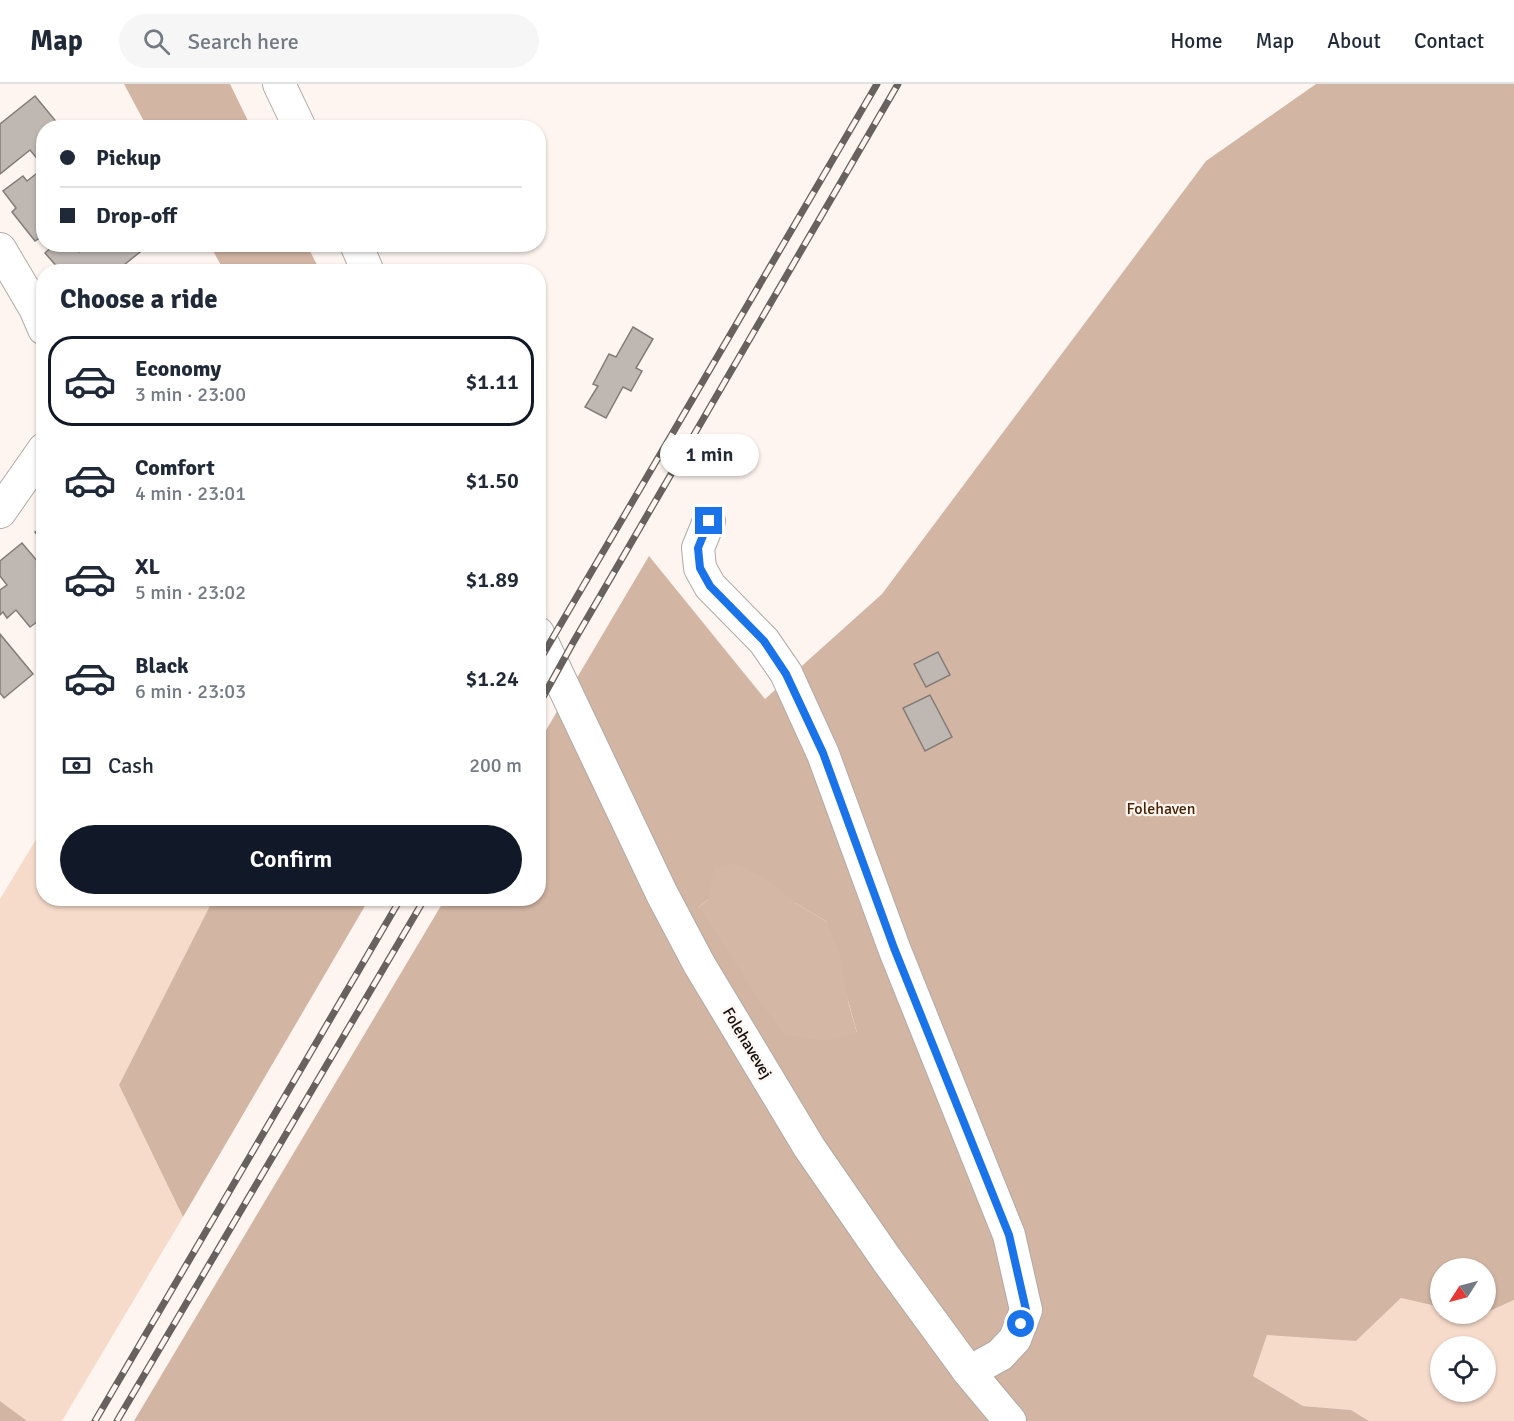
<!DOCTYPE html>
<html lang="en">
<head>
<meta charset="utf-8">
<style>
  body { margin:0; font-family:Signika,sans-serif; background:#f6f6f7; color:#1f2937; height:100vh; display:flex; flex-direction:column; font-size:22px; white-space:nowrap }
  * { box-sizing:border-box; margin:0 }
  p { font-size:20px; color:#747a83 }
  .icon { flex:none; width:33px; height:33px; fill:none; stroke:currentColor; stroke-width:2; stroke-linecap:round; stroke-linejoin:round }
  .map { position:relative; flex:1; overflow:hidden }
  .details { position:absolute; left:36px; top:180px; width:510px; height:642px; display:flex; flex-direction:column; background:#fff; border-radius:24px; box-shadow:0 2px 4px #0004 }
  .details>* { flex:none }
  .banner { position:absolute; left:36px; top:36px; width:510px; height:132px; border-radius:24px; box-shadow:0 2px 4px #0004; display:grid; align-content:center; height:132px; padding:0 24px; background:#fff }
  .needle { width:39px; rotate:234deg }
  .controls { position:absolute; left:1430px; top:1174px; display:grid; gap:12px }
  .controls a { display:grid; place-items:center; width:66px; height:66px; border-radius:50%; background:#fff; box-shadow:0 2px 4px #0004; font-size:30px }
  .end { position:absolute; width:27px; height:27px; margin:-14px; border:8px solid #1a73e8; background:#fff; box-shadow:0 0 0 3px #fff }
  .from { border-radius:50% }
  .bubble { position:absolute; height:42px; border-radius:21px; background:#fff; box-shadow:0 2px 4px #0004; font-size:20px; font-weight:600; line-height:42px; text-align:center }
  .banner b { display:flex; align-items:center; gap:21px; height:57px; font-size:22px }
  .banner b+b { border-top:2px solid #e0e1e3 }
  .banner i { width:15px; height:15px; background:#1f2937 }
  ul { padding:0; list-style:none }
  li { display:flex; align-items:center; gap:18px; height:90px; margin:0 12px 9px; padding:0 12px; border:3px solid transparent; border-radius:24px }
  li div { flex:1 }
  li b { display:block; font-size:22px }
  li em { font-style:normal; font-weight:600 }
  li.active { border-color:#111827 }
  li>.icon { width:54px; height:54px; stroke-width:1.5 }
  h2 { padding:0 24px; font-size:27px; line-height:72px }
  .pay { display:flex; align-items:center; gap:15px; height:66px; padding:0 24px; font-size:22px }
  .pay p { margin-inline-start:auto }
  .primary-button { display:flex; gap:12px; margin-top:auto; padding:12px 24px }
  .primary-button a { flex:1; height:69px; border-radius:36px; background:#111827; color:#fff; font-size:24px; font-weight:600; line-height:69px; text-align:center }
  header { display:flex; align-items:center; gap:36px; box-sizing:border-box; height:84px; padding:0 30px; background:#fff; border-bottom:2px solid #e0e1e3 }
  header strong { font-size:28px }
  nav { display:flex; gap:33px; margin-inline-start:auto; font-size:21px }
  .search { width:420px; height:54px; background:#f6f6f7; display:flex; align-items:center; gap:15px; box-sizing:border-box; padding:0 21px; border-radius:33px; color:#747a83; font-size:22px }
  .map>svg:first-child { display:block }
</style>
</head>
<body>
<header>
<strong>Map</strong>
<div class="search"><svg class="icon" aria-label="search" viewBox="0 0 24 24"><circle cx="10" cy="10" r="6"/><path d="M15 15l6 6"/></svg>Search here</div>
<nav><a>Home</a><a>Map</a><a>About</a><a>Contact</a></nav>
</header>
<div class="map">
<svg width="1514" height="1337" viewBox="0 0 1514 1337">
  <rect width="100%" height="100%" fill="#fef5f0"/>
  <path fill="#f6dbcb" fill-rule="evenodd" d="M43,744L44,814L214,815L119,1001L183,1133L62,1337H27L0,1317V815Z
    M1401,1214L1440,1223V1230C1455,1230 1471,1232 1485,1230V1229L1514,1216V1337H1369L1351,1326L1303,1322L1253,1292L1267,1250L1356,1257ZM1440,1263H1485V1308H1440Z"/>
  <path fill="#d2b5a3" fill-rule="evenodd" d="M124,0H230L251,43H147Z
    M1316,0H1514V1216L1485,1229V1185H1440V1223L1401,1214L1356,1257L1267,1251L1253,1292L1303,1322L1351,1326L1369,1337H134L445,815L538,814L539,658L649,472L765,615L882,510L1206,77ZM708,815L795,819L826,837L857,949L699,823Z
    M210,161H307L320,187H224Z
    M214,814L369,815L183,1133L119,1001Z
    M0,1317L27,1337H0Z"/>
  <path fill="#d5b7a6" d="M735,780L765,794L795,819L826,837L840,870L849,921L857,949L829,957L784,951L758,914L699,823L708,815L715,783Z"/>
  <path fill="#bfb7b2" stroke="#837c77" stroke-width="1.5" d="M35,12L59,41L55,44H44L42,54L44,55V75L40,78L30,66L0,90V40Z
    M36,90L44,99V151L35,157L12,128L16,124L3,107L23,92L27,97Z
    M55,160H72L79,168L88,160H143L145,164L124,181L129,188H55L59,185L45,169Z
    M633,243L653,255L636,284L642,287L631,307L623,303L606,334L585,323L598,302L593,300L609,270L616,273Z
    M44,413V426L37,418Z
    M44,441V459L35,448Z
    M22,459L44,485V546L37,538L30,543L16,526L7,534L3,528L0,531V506L7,501L0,492V477Z
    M0,550L33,590L4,614L0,609Z
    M938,568L950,591L926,603L914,580Z
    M930,611L952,653L925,667L903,624Z"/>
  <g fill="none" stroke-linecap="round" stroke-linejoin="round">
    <g stroke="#b2aaa5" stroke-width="34">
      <path id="minor" d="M279,0L300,44
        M356,160L368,188
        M0,165L35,224L44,245
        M0,428L44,365
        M709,437L698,464L700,484L710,502L764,557L786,589L823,670L894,864L1009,1151L1026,1226L1015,1255L1000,1271L969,1288
        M538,549L662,810L699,880L809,1063L887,1176L969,1288L1010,1337"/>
    </g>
    <use href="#minor" stroke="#fff" stroke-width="32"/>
    <g stroke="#676260" stroke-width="7">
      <path id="rail" d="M538,579L877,0
        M538,622L574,557L898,0
        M95,1337L401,814
        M117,1337L425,814"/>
    </g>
    <use href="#rail" stroke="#fef5f0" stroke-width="4.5" stroke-dasharray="14" stroke-linecap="butt"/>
  </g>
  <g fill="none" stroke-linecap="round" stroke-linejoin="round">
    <path stroke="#1a73e8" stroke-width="8" d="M709,437L698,464L700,484L710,502L764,557L786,590L823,669L894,864L1009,1151L1026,1226L1021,1240"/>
  </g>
  <g text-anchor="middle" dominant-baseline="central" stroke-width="4.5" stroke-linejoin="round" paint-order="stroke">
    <g font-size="16" fill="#4a2304" stroke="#fef5f0">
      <text x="1161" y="725">Folehaven</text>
    </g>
    <g font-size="16" fill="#110e0d" stroke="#fef5f0">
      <text transform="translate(747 959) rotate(59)">Folehavevej</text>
    </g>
  </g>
</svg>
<div class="controls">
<a><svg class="needle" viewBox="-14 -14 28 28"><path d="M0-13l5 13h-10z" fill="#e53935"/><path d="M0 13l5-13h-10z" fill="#747a83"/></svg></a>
<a><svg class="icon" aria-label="locate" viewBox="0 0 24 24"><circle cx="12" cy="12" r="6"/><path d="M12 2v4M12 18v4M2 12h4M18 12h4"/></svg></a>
</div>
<i class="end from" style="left:1021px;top:1240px"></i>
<i class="end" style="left:709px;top:437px"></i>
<div class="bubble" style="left:660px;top:350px;width:99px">1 min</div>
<div class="banner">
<b><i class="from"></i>Pickup</b>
<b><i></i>Drop-off</b>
</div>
<section class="details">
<h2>Choose a ride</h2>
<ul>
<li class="active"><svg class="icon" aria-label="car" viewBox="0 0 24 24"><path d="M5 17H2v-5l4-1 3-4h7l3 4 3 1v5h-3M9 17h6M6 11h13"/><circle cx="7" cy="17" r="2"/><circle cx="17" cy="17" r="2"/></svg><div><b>Economy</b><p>3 min · 23:00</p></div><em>$1.11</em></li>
<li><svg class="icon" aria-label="car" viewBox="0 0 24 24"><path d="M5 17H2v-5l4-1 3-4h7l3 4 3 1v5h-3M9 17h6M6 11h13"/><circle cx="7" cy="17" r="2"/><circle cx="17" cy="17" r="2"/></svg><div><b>Comfort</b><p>4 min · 23:01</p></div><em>$1.50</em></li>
<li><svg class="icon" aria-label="car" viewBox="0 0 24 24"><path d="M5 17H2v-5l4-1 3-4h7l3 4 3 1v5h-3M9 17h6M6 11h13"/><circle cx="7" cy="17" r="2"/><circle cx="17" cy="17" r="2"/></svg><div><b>XL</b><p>5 min · 23:02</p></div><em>$1.89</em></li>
<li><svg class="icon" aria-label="car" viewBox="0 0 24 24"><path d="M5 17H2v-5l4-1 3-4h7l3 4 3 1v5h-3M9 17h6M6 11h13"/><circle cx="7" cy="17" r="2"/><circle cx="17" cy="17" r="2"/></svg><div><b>Black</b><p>6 min · 23:03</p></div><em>$1.24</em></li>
</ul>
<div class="pay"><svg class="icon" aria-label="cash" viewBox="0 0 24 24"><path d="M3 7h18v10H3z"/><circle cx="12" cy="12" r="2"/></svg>Cash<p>200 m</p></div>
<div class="primary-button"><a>Confirm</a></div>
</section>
</div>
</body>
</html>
